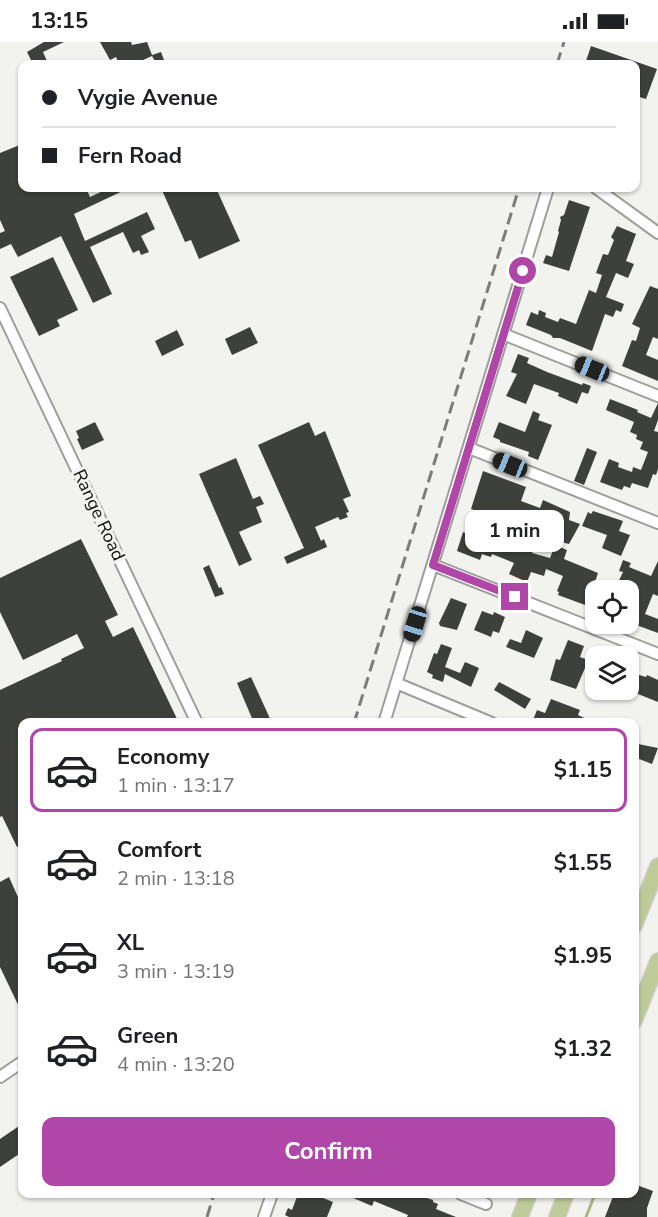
<!DOCTYPE html>
<html lang="en">
<head>
<meta charset="utf-8">
<style>
  body { margin:0; font-family:"Nunito Sans",sans-serif; background:#f2f2f2; color:#202124; height:100vh; display:flex; flex-direction:column; font-size:22px; white-space:nowrap }
  * { box-sizing:border-box; margin:0 }
  p { font-size:20px; color:#757577 }
  .icon { flex:none; width:33px; height:33px; fill:none; stroke:currentColor; stroke-width:2; stroke-linecap:round; stroke-linejoin:round }
  .map { position:relative; flex:1; overflow:hidden }
  .drawer { position:absolute; left:18px; top:676px; width:621px; height:480px; display:flex; flex-direction:column; background:#fff; border-radius:12px; box-shadow:0 2px 4px #0004 }
  .drawer>* { flex:none }
  .top-card { position:absolute; left:18px; top:18px; width:622px; height:132px; border-radius:12px; box-shadow:0 2px 4px #0004; display:grid; align-content:center; height:132px; padding:0 24px; background:#fff }
  .buttons { position:absolute; left:585px; top:538px; display:grid; gap:12px }
  .buttons a { display:grid; place-items:center; width:54px; height:54px; border-radius:12px; background:#fff; box-shadow:0 2px 4px #0004; font-size:30px }
  .end { position:absolute; width:27px; height:27px; margin:-14px; border:8px solid #af46a8; background:#fff; box-shadow:0 0 0 3px #fff }
  .from { border-radius:50% }
  .bubble { position:absolute; height:42px; border-radius:12px; background:#fff; box-shadow:0 2px 4px #0004; font-size:20px; font-weight:700; line-height:42px; text-align:center }
  .car { position:absolute; width:18px; height:36px; margin:-18px -9px; border-radius:8px; box-shadow:0 0 4px 2px #0007; background:linear-gradient(#222 24%,#8ab4d8 0 40%,#222 0 76%,#8ab4d8 0 86%,#222 0) }
  .top-card b { display:flex; align-items:center; gap:21px; height:57px; font-size:22px }
  .top-card b+b { border-top:2px solid #e0e0e0 }
  .top-card i { width:15px; height:15px; background:#202124 }
  ul { padding:10px 0 0; list-style:none }
  li { display:flex; align-items:center; gap:18px; height:84px; margin:0 12px 9px; padding:0 12px; border:3px solid transparent; border-radius:12px }
  li div { flex:1 }
  li b { display:block; font-size:22px }
  li em { font-style:normal; font-weight:700 }
  li.on { border-color:#af46a8 }
  li>.icon { width:54px; height:54px; stroke-width:1.5 }
  .button { display:flex; gap:12px; margin-top:auto; padding:12px 24px }
  .button a { flex:1; height:69px; border-radius:12px; background:#af46a8; color:#fff; font-size:24px; font-weight:700; line-height:69px; text-align:center }
  .status { display:flex; justify-content:space-between; align-items:center; height:42px; padding:0 30px; background:#fff; direction:ltr }
  .status svg { height:16px; fill:currentColor }
  .map>svg:first-child { display:block }
</style>
</head>
<body>
<div class="status"><b>13:15</b><svg viewBox="0 0 49 12"><path d="M0 12V9h3v3zM5 12V6h3v6zM10 12V3h3v9zM15 12V0h3v12zM26 1h20v11H26zM47 4h2v5h-2z"/></svg></div>
<div class="map">
<svg width="658" height="1175" viewBox="0 0 658 1175">
  <rect width="100%" height="100%" fill="#f2f3ef"/>
  <g fill="none" stroke-linecap="round" stroke-linejoin="round">
    <path stroke="#aab689" stroke-width="3" d="M586,1175L595,1152"/>
  </g>
  <path fill="#3e403c" d="M44,0H64L43,10L47,19L33,22L27,10Z
    M100,0H131L132,3L147,0L152,13L161,10L164,18L156,21L152,14L134,22H119L116,15L110,18Z
    M591,4L657,27L646,57L636,54V22H585Z
    M22,102V146H86L90,155L109,146H129L74,172L85,199L147,170L155,187L141,194L149,210L141,213L139,208L133,211L123,190L90,205L112,252L93,261L61,194L18,215L11,202L0,207V191L5,189L0,178V111Z
    M161,146H216L240,199L199,217L191,198L185,200Z
    M569,158L590,165L569,229L543,221L546,213L552,215L559,190L558,189L561,178L560,175L564,173Z
    M617,184L636,192L626,219L634,222L628,236L616,231L606,255L624,262L621,270L616,268L613,275L605,272L592,309L560,296H553L551,293L526,283L531,270L538,273L539,268L546,271L545,275L558,280L560,276L576,282L589,248L596,251L602,233L596,231L603,212L608,213L614,198L611,195Z
    M53,215L78,268L57,278L60,284L39,294L10,235Z
    M650,244L658,247V297L653,295L646,313L658,318V339L622,324L632,298L636,299L640,286L632,282Z
    M250,285L258,301L232,313L225,297Z
    M177,288L184,303L162,314L155,299Z
    M518,312L529,316L527,321L547,330L582,343L583,341L591,344L588,352L582,350L577,362L558,354L559,351L534,342L526,362L506,354L517,332L511,330Z
    M610,357L638,368L637,370L651,376L658,361V378L654,389L658,390V427L656,433L653,432L648,446L632,441L630,446L624,444L622,448L600,440L609,417L619,421L618,425L632,430L633,425L641,428L648,410L640,407L643,400L636,397L637,393L630,390L634,380L606,368Z
    M533,369L540,372L538,378L552,383L538,418L528,414L529,410L500,400V398L493,395L499,380L525,390Z
    M95,380L104,398L82,408L77,397L79,396L76,389Z
    M309,380L315,394L325,389L351,454L343,457L349,470L346,471L348,475L340,478L338,475L315,485L321,499L324,497L327,505L287,522L284,515L304,506L258,403Z
    M587,406L597,410L584,443L574,439Z
    M236,416L253,457L260,454L264,462L256,465L262,480L239,490L252,518L239,524L199,432Z
    M483,429L526,445L521,459L540,466L543,458L570,470L569,478L580,482L569,502L557,499L555,495L539,488L532,511L550,516L555,503L567,508L564,517L598,531L594,543L610,548L596,549V567L558,553L559,550L557,549L563,534L546,527L544,534L531,530L527,540L509,532L514,521L492,512L491,515L482,512L480,518L457,509L463,490L470,493L468,498L490,507L494,497L501,500L502,497L516,503L524,483L492,470L491,474L471,467Z
    M593,469L623,479L619,489L630,493L621,514L602,506L607,493L582,484L588,470L591,472Z
    M81,497L118,573L105,579L113,595L133,585L179,681H22V803L17,805L2,774L0,775V648L62,619L61,617L84,606L77,592L23,618L0,570V536Z
    M623,518L631,521L629,525L651,534L658,519V554L653,552L645,572L658,577V591L628,580V549H614L623,530L619,529Z
    M209,523L219,546L221,545L224,552L215,555L203,526Z
    M451,556L467,562L457,588L440,584L439,581Z
    M482,569L493,573L494,570L505,575L499,591L493,589L491,595L474,588Z
    M526,588L543,596L534,616L506,605L510,597L521,601Z
    M568,598L584,604L580,615L596,621V630L585,626L576,647L550,638L556,617L560,618Z
    M441,602L452,606L445,625L460,631L465,620L479,626L471,645L445,632L443,640L432,636L433,633L427,630L434,611L437,612Z
    M636,632L646,635L647,633L658,638V660L628,648V636L634,638Z
    M251,635L272,681H254L237,641Z
    M499,640L531,657L525,667L494,648Z
    M551,657L580,668L578,673L595,681H540L533,678L537,668L545,671Z
    M638,702L658,706L652,722L634,715Z
    M9,835L22,864V971L0,925V840Z
    M22,1082V1110L0,1125V1097Z
    M634,1142L653,1149L647,1166V1175H605L614,1152H634Z
    M298,1152H313L333,1160L327,1175H289L285,1173L288,1166L292,1168Z
    M344,1152H415L433,1158V1160L438,1162L436,1167L456,1175H407L408,1173L374,1159L372,1164Z"/>
  <g fill="none" stroke-linecap="round" stroke-linejoin="round">
    <g stroke="#9d9f9a" stroke-width="14">
      <path id="street" d="M596,146L658,191
        M0,266L197,681
        M503,292L658,354
        M469,406L658,481
        M433,523L658,612
        M396,641L492,681
        M384,681L548,146
        M0,1035L22,1020
        M461,1152L486,1162
        M264,1175L272,1152"/>
    </g>
    <g stroke="#cfd0cf" stroke-width="18">
      <path id="primary" d="M634,884L658,824
        M634,979L658,919
        M520,1175L529,1152
        M557,1175L566,1152"/>
    </g>
    <use href="#street" stroke="#fff" stroke-width="10"/>
    <use href="#primary" stroke="#beca98" stroke-width="15"/>
    <path stroke="#7c7d7a" stroke-width="3" stroke-dasharray="12 6" stroke-linecap="butt" d="M557,22L564,0
      M354,681L519,146
      M207,1175L214,1152"/>
  </g>
  <g fill="none" stroke-linecap="round" stroke-linejoin="round">
    <path stroke="#af46a8" stroke-width="8" d="M515,555L433,523L523,229"/>
  </g>
  <g text-anchor="middle" dominant-baseline="central" stroke-width="6" stroke-linejoin="round" paint-order="stroke">
    <g font-size="18" fill="#111210" stroke="#f2f3ef">
      <text transform="translate(99 473) rotate(65)">Range Road</text>
    </g>
  </g>
</svg>
<div class="buttons">
<a><svg class="icon" aria-label="locate" viewBox="0 0 24 24"><circle cx="12" cy="12" r="6"/><path d="M12 2v4M12 18v4M2 12h4M18 12h4"/></svg></a>
<a><svg class="icon" aria-label="layers" viewBox="0 0 24 24"><path d="M12 4l9 5-9 5-9-5zM3 14l9 5 9-5"/></svg></a>
</div>
<i class="end from" style="left:523px;top:229px"></i>
<i class="end" style="left:515px;top:555px"></i>
<div class="bubble" style="left:465px;top:468px;width:99px">1 min</div>
<i class="car" style="left:592px;top:327px;rotate:292deg"></i>
<i class="car" style="left:510px;top:423px;rotate:292deg"></i>
<i class="car" style="left:415px;top:582px;rotate:197deg"></i>
<div class="top-card">
<b><i class="from"></i>Vygie Avenue</b>
<b><i></i>Fern Road</b>
</div>
<section class="drawer">
<ul>
<li class="on"><svg class="icon" aria-label="car" viewBox="0 0 24 24"><path d="M5 17H2v-5l4-1 3-4h7l3 4 3 1v5h-3M9 17h6M6 11h13"/><circle cx="7" cy="17" r="2"/><circle cx="17" cy="17" r="2"/></svg><div><b>Economy</b><p>1 min · 13:17</p></div><em>$1.15</em></li>
<li><svg class="icon" aria-label="car" viewBox="0 0 24 24"><path d="M5 17H2v-5l4-1 3-4h7l3 4 3 1v5h-3M9 17h6M6 11h13"/><circle cx="7" cy="17" r="2"/><circle cx="17" cy="17" r="2"/></svg><div><b>Comfort</b><p>2 min · 13:18</p></div><em>$1.55</em></li>
<li><svg class="icon" aria-label="car" viewBox="0 0 24 24"><path d="M5 17H2v-5l4-1 3-4h7l3 4 3 1v5h-3M9 17h6M6 11h13"/><circle cx="7" cy="17" r="2"/><circle cx="17" cy="17" r="2"/></svg><div><b>XL</b><p>3 min · 13:19</p></div><em>$1.95</em></li>
<li><svg class="icon" aria-label="car" viewBox="0 0 24 24"><path d="M5 17H2v-5l4-1 3-4h7l3 4 3 1v5h-3M9 17h6M6 11h13"/><circle cx="7" cy="17" r="2"/><circle cx="17" cy="17" r="2"/></svg><div><b>Green</b><p>4 min · 13:20</p></div><em>$1.32</em></li>
</ul>
<div class="button"><a>Confirm</a></div>
</section>
</div>
</body>
</html>
